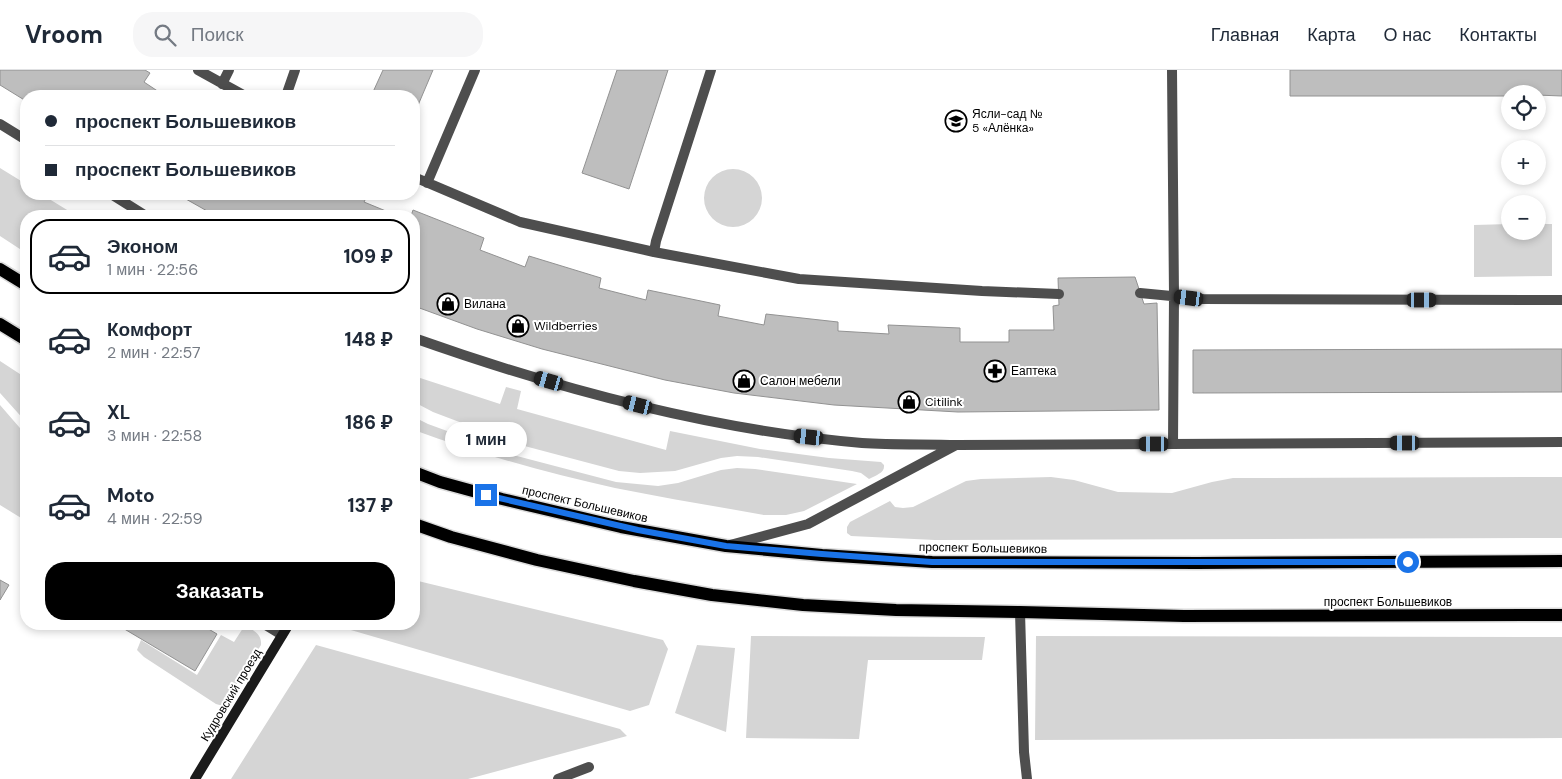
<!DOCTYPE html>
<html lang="ru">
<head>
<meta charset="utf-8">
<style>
  body { margin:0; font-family:"DM Sans",sans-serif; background:#f6f6f7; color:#1f2937; height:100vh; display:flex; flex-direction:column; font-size:19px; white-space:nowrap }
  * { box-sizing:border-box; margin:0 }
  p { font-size:16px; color:#747a83 }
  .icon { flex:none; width:28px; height:28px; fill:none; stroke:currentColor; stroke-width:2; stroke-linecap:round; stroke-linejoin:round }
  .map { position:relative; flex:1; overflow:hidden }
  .sheet { position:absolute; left:20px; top:140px; width:400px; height:420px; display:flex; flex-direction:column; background:#fff; border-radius:20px; box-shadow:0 2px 8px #0003 }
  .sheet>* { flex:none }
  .hud { position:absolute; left:20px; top:20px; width:400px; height:110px; border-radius:20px; box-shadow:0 2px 8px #0003; display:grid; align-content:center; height:110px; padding:0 25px; background:#fff }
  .fabs { position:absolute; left:1501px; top:15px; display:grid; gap:10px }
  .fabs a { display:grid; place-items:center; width:45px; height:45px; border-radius:50%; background:#fff; box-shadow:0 2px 8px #0003; font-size:25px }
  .end { position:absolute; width:22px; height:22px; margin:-11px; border:6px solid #1a73e8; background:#fff; box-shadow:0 0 0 2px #fff }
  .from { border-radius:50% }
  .bubble { position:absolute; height:35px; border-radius:18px; background:#fff; box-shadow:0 2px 8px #0003; font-size:16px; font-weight:800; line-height:35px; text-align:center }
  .car { position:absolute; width:15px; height:30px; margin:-15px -8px; border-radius:6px; box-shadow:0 0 4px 1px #0007; background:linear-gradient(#222 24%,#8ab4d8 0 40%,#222 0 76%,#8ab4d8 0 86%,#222 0) }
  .hud b { display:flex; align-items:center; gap:18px; height:48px; font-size:19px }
  .hud b+b { border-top:1px solid #e0e1e3 }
  .hud i { width:12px; height:12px; background:#1f2937 }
  ul { padding:9px 0 0; list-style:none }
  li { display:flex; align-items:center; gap:15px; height:75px; margin:0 10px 8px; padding:0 15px; border:2px solid transparent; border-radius:20px }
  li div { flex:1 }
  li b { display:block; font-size:19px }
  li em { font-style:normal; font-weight:800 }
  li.selected { border-color:#000 }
  li>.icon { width:45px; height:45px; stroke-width:1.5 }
  .button { display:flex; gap:10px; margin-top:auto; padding:10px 25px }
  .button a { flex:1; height:58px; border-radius:20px; background:#000; color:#fff; font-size:20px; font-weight:800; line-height:58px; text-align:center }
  header { display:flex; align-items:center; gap:30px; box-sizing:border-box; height:70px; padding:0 25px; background:#fff; border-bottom:1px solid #e0e1e3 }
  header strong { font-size:24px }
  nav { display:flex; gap:28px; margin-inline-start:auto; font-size:18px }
  .search { width:350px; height:45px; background:#f6f6f7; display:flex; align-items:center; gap:12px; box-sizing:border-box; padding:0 18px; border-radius:20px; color:#747a83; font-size:19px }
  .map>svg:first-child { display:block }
</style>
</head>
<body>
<header>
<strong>Vroom</strong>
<div class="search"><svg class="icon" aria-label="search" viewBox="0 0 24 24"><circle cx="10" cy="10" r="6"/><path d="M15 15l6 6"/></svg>Поиск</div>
<nav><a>Главная</a><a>Карта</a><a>О нас</a><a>Контакты</a></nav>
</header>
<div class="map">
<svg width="1562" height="709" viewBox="0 0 1562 709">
  <rect width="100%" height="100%" fill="#fff"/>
  <path fill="#d5d5d5" d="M0,98L26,114V124H41L77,146H26V183L0,166Z
    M704 128a29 29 0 1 1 58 0a29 29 0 1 1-58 0Z
    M1510,154V161H1538V154H1552V206L1474,207V155Z
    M0,291L26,308V352L0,323Z
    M414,306L500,334L506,317L521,321L517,339L666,380L670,361L760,379L829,388L881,392L884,395C885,403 876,405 869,409L861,403L852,401L758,387L737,386L721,388L675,401L640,403L619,401L517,374L433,342L414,332Z
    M0,335L26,365V451L0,435Z
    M414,347L428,354L513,385L616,412L658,416L678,413L721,400L737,398L755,399L857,414L804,441L786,445H764C715,436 664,428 615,418C547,403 479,384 414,360Z
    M1051,407L1074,410L1118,422L1172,423L1212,412L1233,408L1562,407V468L935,470L851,466L847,463V457L850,452L890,431L895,437L903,438L913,437L966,411L981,409Z
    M414,510L663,570L668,579L649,635L630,641L337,556V554H414Z
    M245,555C253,560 262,564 261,575L223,636L216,634L144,587L137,580L141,570L197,605L221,565L234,572Z
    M751,566L985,567L982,590H868L859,669L746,668Z
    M1036,566L1562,567V668L1035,670Z
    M316,575L620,659L627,666L468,709H231Z
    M697,575L735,578L726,662L675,643Z"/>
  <path fill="#bebebe" stroke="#929292" d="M0,0H145L150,3L144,12L165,26H26V31L0,15Z
    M383,0H433L416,40L414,39V26H383L373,22Z
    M617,0H668L629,119L582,103Z
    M1290,0H1562V26L1510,24V26H1290Z
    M177,124H368L364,132L398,146H216Z
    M413,140L484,168L480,180L525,197L529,186L601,208L599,218L646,230L648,220L720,235L718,246L764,255L766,244L838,252V261L889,264L888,255L960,258V272H1009V260H1054L1053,236L1059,235L1058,208L1135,207L1144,234L1157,233L1159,340L958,342L834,335L734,323L665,310L542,279L477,259L414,236V146H411Z
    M1547,279H1562V322L1193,323V280Z
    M0,510L9,515L0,530Z
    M116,554H200L217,564L195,601Z"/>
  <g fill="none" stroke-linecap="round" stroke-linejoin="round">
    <g stroke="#dbdbdb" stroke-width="15">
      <path id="primary" d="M0,199L26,215
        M0,254L26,270
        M414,402L440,412L502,429L621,457L726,476L822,485L932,492L1197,493L1562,491
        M414,454L451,467L537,490L634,511L712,525L803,535L896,540L1020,542L1184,546L1562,545"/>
    </g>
    <path stroke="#4e4e4e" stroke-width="10" d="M198,0L245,26
      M1172,0L1174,226L1173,374
      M222,14L229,0
      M286,26L295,0
      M414,107L520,152L654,182L799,209L982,221L1059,224
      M427,113L475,0
      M654,182L656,171L711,0
      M1140,223L1203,229L1562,230
      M1020,542L1024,682L1027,709
      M264,554L282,565
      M558,709L589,697"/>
    <path stroke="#4e4e4e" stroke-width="10" d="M0,54L26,70
      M111,124L146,146
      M414,268C558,319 709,360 862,373C893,375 925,374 957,375L1562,372
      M730,475L808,454L956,375"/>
    <path stroke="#1b1b1b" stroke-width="10" d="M195,709L289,554"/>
    <use href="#primary" stroke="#000" stroke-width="12"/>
  </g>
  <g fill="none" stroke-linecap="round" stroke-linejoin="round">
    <path stroke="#1a73e8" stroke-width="6" d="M486,425L638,460L726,476L822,484L932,492H1408"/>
  </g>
  <defs>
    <g id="school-ring" transform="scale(1.125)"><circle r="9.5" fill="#fff" stroke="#000" stroke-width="1.5"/><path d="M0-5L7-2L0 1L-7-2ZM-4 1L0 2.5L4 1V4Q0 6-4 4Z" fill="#000"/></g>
    <g id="shop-ring" transform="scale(1.125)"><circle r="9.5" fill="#fff" stroke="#000" stroke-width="1.5"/><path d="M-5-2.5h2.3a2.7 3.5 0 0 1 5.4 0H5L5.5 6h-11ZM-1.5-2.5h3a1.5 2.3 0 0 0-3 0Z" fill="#000"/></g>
    <g id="pharmacy-ring" transform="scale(1.125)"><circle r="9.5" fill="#fff" stroke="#000" stroke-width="1.5"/><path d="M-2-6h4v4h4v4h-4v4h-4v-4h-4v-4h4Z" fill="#000"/></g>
  </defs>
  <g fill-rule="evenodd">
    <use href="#school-ring" x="956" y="51"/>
    <use href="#shop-ring" x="448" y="234"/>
    <use href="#shop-ring" x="518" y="256"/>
    <use href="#pharmacy-ring" x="995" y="301"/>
    <use href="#shop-ring" x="744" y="311"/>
    <use href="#shop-ring" x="909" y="332"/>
  </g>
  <g text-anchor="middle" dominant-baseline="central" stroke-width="4" stroke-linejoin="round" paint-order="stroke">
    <g font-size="12" fill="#000" stroke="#fff" text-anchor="start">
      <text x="972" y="44">Ясли-сад №<tspan x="972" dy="14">5 «Алёнка»</tspan></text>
      <text x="464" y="234">Вилана</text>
      <text x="534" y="256">Wildberries</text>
      <text x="1011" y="301">Еаптека</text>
      <text x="760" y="311">Салон мебели</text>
      <text x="925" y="332">Citilink</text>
    </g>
    <g font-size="12" fill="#000" stroke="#fff">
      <text transform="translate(585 434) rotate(13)">проспект Большевиков</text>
      <text transform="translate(983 478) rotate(1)">проспект Большевиков</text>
      <text x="1388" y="532">проспект Большевиков</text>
      <text transform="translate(231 625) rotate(-59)">Кудровский проезд</text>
    </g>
  </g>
</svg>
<div class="fabs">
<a><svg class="icon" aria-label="locate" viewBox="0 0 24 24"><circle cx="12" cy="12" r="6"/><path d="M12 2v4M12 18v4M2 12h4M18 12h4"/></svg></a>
<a>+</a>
<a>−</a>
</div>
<i class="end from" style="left:1408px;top:492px"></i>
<i class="end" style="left:486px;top:425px"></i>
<div class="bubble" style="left:445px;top:352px;width:82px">1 мин</div>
<i class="car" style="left:1189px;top:228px;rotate:277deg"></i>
<i class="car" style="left:1422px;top:230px;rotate:90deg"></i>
<i class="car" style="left:549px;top:311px;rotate:286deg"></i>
<i class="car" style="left:638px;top:335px;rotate:284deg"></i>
<i class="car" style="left:809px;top:367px;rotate:276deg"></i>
<i class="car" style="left:1405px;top:373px;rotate:270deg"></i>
<i class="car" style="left:1154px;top:374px;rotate:270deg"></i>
<div class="hud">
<b><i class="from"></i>проспект Большевиков</b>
<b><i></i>проспект Большевиков</b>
</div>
<section class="sheet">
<ul>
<li class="selected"><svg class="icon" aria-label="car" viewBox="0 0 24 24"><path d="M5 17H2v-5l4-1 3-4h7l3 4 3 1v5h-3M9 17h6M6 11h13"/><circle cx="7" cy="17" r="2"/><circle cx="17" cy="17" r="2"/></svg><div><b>Эконом</b><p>1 мин · 22:56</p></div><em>109 ₽</em></li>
<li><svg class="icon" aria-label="car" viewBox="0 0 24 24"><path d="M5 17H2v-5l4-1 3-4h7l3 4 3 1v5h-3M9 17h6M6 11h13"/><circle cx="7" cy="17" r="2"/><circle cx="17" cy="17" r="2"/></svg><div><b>Комфорт</b><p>2 мин · 22:57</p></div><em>148 ₽</em></li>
<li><svg class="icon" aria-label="car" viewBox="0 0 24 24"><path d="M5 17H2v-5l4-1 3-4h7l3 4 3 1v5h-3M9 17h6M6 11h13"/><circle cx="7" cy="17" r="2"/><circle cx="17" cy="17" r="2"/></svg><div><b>XL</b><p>3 мин · 22:58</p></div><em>186 ₽</em></li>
<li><svg class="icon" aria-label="car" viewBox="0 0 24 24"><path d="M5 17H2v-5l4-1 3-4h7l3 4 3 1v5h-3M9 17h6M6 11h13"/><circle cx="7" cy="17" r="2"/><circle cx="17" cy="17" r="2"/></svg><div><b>Moto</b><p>4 мин · 22:59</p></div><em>137 ₽</em></li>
</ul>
<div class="button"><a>Заказать</a></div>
</section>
</div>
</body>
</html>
